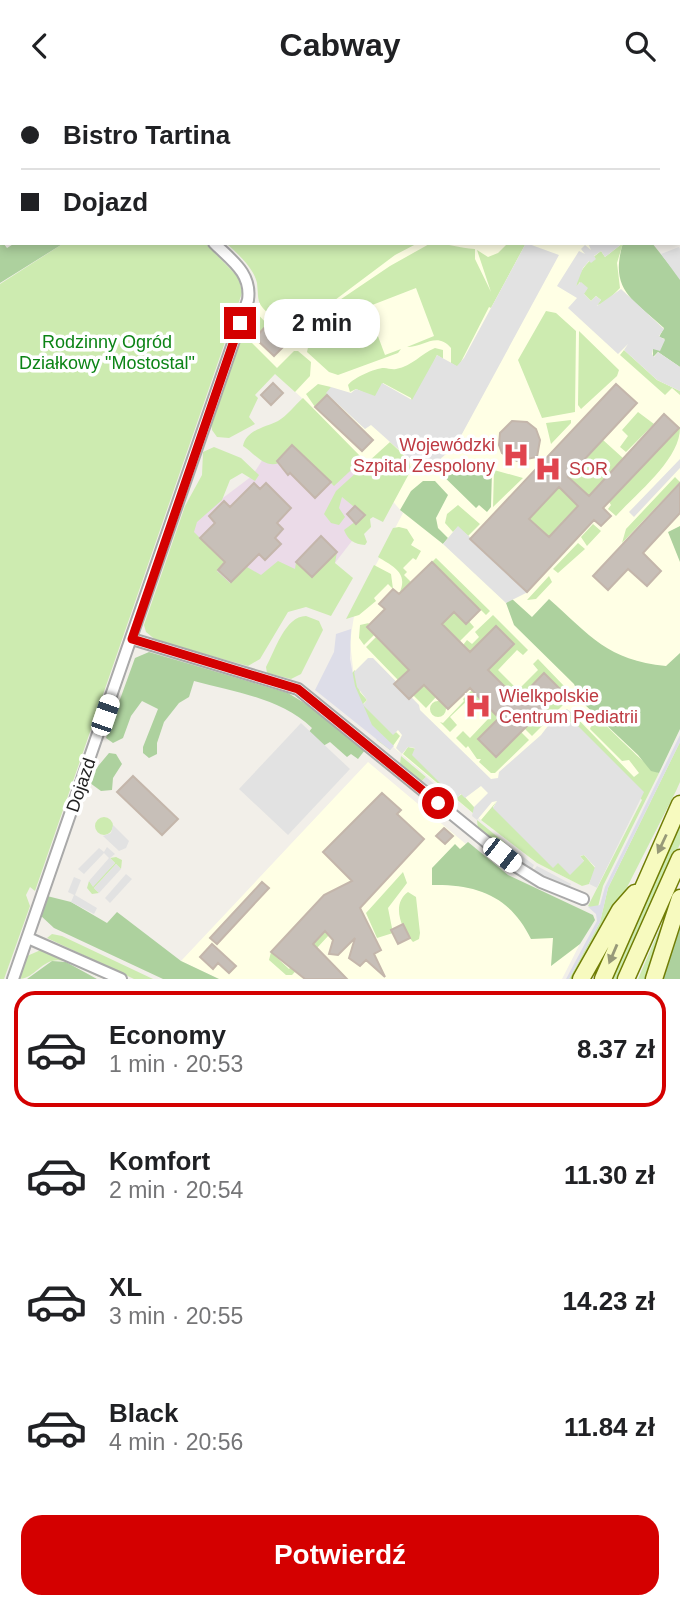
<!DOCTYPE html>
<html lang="pl">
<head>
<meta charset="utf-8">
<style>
  body { margin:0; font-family:Arial,sans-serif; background:#f6f6f6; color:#202124; height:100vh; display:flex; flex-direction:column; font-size:26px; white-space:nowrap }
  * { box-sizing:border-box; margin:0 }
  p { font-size:23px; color:#757577 }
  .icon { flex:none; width:38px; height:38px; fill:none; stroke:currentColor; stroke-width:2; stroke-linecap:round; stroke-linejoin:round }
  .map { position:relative; height:888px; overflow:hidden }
  .sheet { display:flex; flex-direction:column; background:#fff; flex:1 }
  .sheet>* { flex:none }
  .hud { position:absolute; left:0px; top:0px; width:681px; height:154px; box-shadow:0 4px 10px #0003; display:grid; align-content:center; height:154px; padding:0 21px; background:#fff }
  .end { position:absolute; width:32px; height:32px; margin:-16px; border:9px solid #d40000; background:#fff; box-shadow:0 0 0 4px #fff }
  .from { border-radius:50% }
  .bubble { position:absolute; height:49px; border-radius:21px; background:#fff; box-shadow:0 4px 10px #0003; font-size:23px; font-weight:700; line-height:49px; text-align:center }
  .car { position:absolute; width:21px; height:42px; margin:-21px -10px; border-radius:9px; box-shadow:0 0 5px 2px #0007; background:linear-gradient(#fff 24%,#345 0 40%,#fff 0 76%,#345 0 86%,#fff 0) }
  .hud b { display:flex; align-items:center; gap:24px; height:66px; font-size:26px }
  .hud b+b { border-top:2px solid #e0e0e0 }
  .hud i { width:18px; height:18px; background:#202124 }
  ul { padding:12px 0 0; list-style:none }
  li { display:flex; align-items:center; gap:21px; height:116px; margin:0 14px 10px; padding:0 7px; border:4px solid transparent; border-radius:21px }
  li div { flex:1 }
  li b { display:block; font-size:26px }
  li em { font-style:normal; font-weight:700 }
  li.on { border-color:#d40000 }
  li>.icon { width:63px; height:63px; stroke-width:1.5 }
  .action { display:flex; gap:14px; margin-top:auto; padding:14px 21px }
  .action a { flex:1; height:80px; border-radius:21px; background:#d40000; color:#fff; font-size:28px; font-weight:700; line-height:80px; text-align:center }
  header { display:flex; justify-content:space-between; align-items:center; height:91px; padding:0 21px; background:#fff; font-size:32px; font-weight:700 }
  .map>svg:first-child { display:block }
</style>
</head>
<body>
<header><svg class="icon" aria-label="back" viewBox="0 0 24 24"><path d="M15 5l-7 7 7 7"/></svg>Cabway<svg class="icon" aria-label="search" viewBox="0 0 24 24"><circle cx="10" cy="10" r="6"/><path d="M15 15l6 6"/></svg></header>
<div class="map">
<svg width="680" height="888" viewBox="0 0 680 888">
  <rect width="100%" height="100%" fill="#f2efe9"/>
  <path fill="#ebdbe8" d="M0,0H141L2,2L0,112Z
    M302,325L383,410L331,477L307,500L240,518L183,464L199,425L252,385L279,343Z"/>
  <path fill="#ffffe5" d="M387,152H647L680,198V626L597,797L587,792L582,795L537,772L481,729L381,646L355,595L350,551L356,512L403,422L303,308L249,258L266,189Z
    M368,671L504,785L593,827L562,888H219L181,870Z"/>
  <path fill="#cdebb0" d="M64,152H205L239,187L242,202L35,800L30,796L26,804L30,815L4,888H0V193Z
    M226,152H418L395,164L335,209L312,218L296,250L289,244L291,230L282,222L272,226C256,211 259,212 257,192C254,177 237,162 226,152Z
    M431,152C447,152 459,157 475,158V168L491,201L477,159L488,166L498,162L508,152H526L491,217L489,216L439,314L457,276L451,272V257C437,240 424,256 407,256L434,245L416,197L367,216L385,264L401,258L398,262L338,284L329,281L307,261L313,234L319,223L390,175Z
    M623,152L617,172L620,197L604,213L596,214L601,209L596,205L591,210L583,202L580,191L576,196C577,181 589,169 601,160L605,166Z
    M254,219L267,233L252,252L277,277L294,260H298L311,271L310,285L295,301L275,283L255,304L258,307L249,326L255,333L229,347L217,346L212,339L211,331L248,221Z
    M546,220L556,222L576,240L575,321L542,327L518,269Z
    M579,240L619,279L617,285L581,318L578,314Z
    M435,257L443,259V268L437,264L413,316L411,307L383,292L381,309L356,298L350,301L348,294C353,287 375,277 384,277C388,277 392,279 396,278C413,275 420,263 435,257Z
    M624,259L657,289L680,300V304L672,297L665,304L620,264Z
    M318,293L331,296L328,306L315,316L306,303Z
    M303,307L363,368L334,395L292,354L277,369L279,372C265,378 254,362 243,355C246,339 266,336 278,330C287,325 295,314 303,307Z
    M638,321L654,333L626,361L620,356L628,345L622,339Z
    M664,323L680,337C680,368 638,401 616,425L608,418L611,414L609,411L679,337Z
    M571,329V332L551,353L546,332Z
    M603,349L624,368L589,405L568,386Z
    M390,351L409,369L411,379L383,431L373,426L370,428L371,436L364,443L367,451L365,454C354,453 348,449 344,439L364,424L342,406L339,417L345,426L339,434L331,432L324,423L336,400Z
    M214,356L241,367L259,384L255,390L242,382L230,389L222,409L197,431L194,441L224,471L217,480L230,492L247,476L261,484L278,470L295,478L296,471L312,486L337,461L335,472L353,487L331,525L306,516L288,521L260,568L248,575L157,550L146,541L144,534L185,415L202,384L203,361Z
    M494,379L523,387L493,416Z
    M675,386L680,391L622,452L626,438Z
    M559,396L578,415L544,452L524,434Z
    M458,414L480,433L468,445L458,436L453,441L445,432L447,423Z
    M593,433L601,440L587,455L581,446Z
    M399,436L407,438L414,449L411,454L421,460L416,469L413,467L403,477L407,481L404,484L411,491L399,503C409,482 394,476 378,466L393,437Z
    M578,452L585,458L558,482L553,478Z
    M436,467L490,520L486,524L479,517L467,528L474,536L460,550L442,533L468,506L432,471Z
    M374,474L391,483L393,498L388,493L374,507L376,510L359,524L346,528Z
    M549,485L552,491L536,508L527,509Z
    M493,524L528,559L523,564L517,559L498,579L518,599L538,579L533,573L538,568L565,596L569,608L532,645L524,637L544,583L518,609L488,579L514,553L496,535L470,561L463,554L467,549L472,553L479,546L475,541Z
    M306,525L319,530L323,539L301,583L291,588L267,582L266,576C275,560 285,525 306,525Z
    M369,532L367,536L374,544L364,554L359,547L360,534Z
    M376,546L402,572L427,561L398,589L366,556Z
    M442,576L430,600L436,606L426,617L413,604Z
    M355,579L360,601L367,609L363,613L393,643L396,641L400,645L390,659L377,649L347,587Z
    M472,599L499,627L478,648L495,666L521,641L529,649L495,682H491L479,671L481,668H477L468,655L466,657L456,647L463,640L470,647L489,627L470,607L450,626L457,634L450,641L440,631L443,632L464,610L463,608Z
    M430 618a8 8 0 1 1 16 0a8 8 0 1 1-16 0Z
    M572,622L634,686L639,682L629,669L622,670L590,638L595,624C605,633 652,681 659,682L603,795L598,816L594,818L588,815L642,709L573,630L567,633L566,627Z
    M680,651V691L676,700L616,818L574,888H569L600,831L608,797Z
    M408,656L417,658L413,663L456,707L462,703L474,716V723L403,663Z
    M401,665L426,686L421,691L400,673Z
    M497,710L493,716L553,776L557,772L584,770L580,765L584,764L596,778L589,793L582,795L537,772L481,729Z
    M95 735a9 9 0 1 1 18 0a9 9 0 1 1-18 0Z
    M477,729L505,752L500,758L478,739Z
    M680,733V753L620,888H611Z
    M116,766L122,769L121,778L116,773L94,797L99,802L92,803L87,797L89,790L93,795L115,772L110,767Z
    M403,781L407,792L388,817L393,842L377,847L366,822Z
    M408,801L416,806L420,842L419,848L413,851C401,838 391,813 408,801Z
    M666,823L648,888H638Z
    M325,840L329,844L292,884H286L269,869L271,861L289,878Z
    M52,843L62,845L153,888H134L47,847Z
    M43,858L110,888C90,888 72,865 52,870C38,874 33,888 18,888L27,865Z"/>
  <path fill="#add19e" d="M598,0H680V97L679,2Z
    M0,148L7,157L15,152H64L0,192Z
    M623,152H652L680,187V276L658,261L653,266V257L665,248L659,246L664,237C632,208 609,199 623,152Z
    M442,370L492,379L491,416L487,421L479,414L476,417L433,375L435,371Z
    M423,390H435L448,404L436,427L438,437L448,447L443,453L400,419L411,400Z
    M680,435V471L668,441Z
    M511,507L532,526L549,508C591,545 607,569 666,575L680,562V638L659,682L651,680L638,664L583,612L574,593L514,534L506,512Z
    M149,561L288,602L311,616L365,659L358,668L351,663L347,666L330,651L323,655L308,642L312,637C280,607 235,601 194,590L189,606L179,612L164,631L157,652V663L149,667L143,662V656L158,618L142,610L131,625L123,647L113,652L106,647L135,567Z
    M109,662L116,663L122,673L113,687L112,699L101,700L90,692L94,680Z
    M468,751L508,784L593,824L595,829L580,853L551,875L553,847L531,848C510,805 477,793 432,794V777L455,753L460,758Z
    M47,805L71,811L107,832L117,821L181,870L219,888H163L54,837L40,824Z
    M680,821V888H659Z
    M52,870L66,871L97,888H27Z"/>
  <path fill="#e2e2e2" d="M526,152L559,164L456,354L438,370L408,367L371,334L365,338L326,302L331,296L351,302L356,298L375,305L382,292L412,309L437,264L457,275L464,267Z
    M588,152H623L605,166L601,160L594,165L596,168L591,172L589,170L583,177L576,195L581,191L588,197L584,203L591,210L596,205L601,209L597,215L621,198L664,238L659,245L665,249L660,260L653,258L652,263L654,266L658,261L680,276V300L657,289L624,259L628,253L618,263L568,217L577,207L557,195L579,160L585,163L581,158L585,154L591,159Z
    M679,156L680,158V189L661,163Z
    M680,368V377L634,426L629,421Z
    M458,435L528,501L506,512L443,453Z
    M368,567H373L419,614L420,619L491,688L498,687L499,681L541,644L554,627L567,618L572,622L566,629L567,633L573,630L644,701L597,797L589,793L595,776L584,764L580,765L584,770L570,784L558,772L553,777L493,717L497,710L492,711L477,729L472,725L474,716L488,702L481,695L465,707L461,703L456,708L412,664L415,657L408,656L402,663L396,657L402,644L398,639L393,644L363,614L367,609L357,596L354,581Z
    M301,632L350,678L288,744L239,698Z
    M426,686L447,704L442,709L421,691Z
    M113,734L129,750L126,757L119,760L103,745L111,742Z
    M505,752L534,774L531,780L500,758Z
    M107,756L115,763L110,767L115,772L93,796L89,790L109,767L104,762L84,783L78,778L99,757L104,761Z
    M116,773L121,778L99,802L94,797Z
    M537,775L571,793L568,799L532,781Z
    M126,783L132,788L110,812L105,807Z
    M74,786L81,789L75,804L97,817L94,823L71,811L74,804L68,801Z"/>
  <path fill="#dddde8" d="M351,538L350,568L355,595L372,634L394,655L390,659L315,599L334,561L336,543Z
    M680,644V651L608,797L600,831L569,888H566L597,830L596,823L588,816L600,814L605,796Z"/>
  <path fill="#c7bfb8" stroke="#c4b6ab" stroke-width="2" fill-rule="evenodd" d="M266,235L285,254L274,265L255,247Z
    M273,292L283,302L271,314L261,304Z
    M616,293L637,312L568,386L589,405L664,323L679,337L603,417L611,425L601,435L594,429L527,501L470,448ZM559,396L578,415L549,446L529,428Z
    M327,304L373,349L362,360L315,316Z
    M512,330L527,331L536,338L540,349L537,366L517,370L502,362L499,354L500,342Z
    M292,354L331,391L315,407L290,382L288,384L277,370Z
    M254,392L260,398L266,392L291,417L277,432L283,438L275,447L281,453L265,469L259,463L231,491L218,479L225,471L200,447L215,432L209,425L224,410L230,416Z
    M680,392V422L643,462L661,480L647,495L628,478L608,499L593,485Z
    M355,415L365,424L356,433L347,423Z
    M321,445L337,461L312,486L296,471Z
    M432,471L480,519L466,533L454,521L442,533L470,561L496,535L514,553L488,579L518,609L544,582L562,600L496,666L478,648L499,627L470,597L448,618L424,594L409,608L394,593L409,579L367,536L385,518L379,513L393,498L399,503Z
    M133,685L178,728L162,744L117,701Z
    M382,702L401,719L397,723L424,748L360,817L381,859L374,863L385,886L366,869L360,875L349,867L355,847L338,864L329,863L333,849L325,840L313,853L347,888H305L271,861L324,804L352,790L323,761Z
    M444,737L453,745L445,753L436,745Z
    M262,791L269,797L217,853L210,847Z
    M403,833L410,847L398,853L391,839Z
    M212,853L236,875L229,882L218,872L213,878L200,866Z"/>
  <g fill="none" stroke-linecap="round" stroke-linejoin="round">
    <g stroke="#a9a9a9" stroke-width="14">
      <path id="minor" d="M57,0L58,2
        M132,548L298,598L517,776L541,791L583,808
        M28,847L121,888
        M13,888L248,209C252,182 231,169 214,152"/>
    </g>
    <g stroke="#a9a9a9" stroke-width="18">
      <path id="tertiary" d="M562,0L564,2
        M679,136L680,137"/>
    </g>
    <g stroke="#707d05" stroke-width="19">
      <path id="secondary" d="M581,888L620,819L635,802
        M603,888L680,713
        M626,888L680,767
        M654,888L680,807"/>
    </g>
    <g stroke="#a06b00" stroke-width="21">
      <path id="primary" d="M227,2L230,0
        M0,135L2,134"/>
    </g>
    <use href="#minor" stroke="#fff" stroke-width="10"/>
    <use href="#tertiary" stroke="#fff" stroke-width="14"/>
    <use href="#secondary" stroke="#f7fabf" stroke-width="16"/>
    <use href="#primary" stroke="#fcd6a4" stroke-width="18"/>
  </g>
  <defs><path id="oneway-solid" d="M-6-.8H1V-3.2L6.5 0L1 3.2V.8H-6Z" transform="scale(1.75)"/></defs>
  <g fill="#979978">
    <use href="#oneway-solid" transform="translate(662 753) rotate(115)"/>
    <use href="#oneway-solid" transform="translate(613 863) rotate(113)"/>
  </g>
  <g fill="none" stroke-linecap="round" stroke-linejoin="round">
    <path stroke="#d40000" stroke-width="9" d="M240,232L132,548L298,598L438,712"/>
  </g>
  <defs>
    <g id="hospital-bare" transform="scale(2.1)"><path d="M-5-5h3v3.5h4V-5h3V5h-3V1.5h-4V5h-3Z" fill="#e0444e" stroke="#fff" stroke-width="2.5" paint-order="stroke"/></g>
  </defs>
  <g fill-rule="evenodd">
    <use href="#hospital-bare" x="516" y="364"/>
    <use href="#hospital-bare" x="548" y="378"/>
    <use href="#hospital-bare" x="478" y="615"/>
  </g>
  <g text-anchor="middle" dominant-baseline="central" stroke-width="7" stroke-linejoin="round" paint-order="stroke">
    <g font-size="18" fill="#0c8416" stroke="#fff">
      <text x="107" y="251">Rodzinny Ogród<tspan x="107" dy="21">Działkowy "Mostostal"</tspan></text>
    </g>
    <g font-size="18" fill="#be3a42" stroke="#fff" text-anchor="start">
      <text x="495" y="354" text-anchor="end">Wojewódzki<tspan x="495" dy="21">Szpital Zespolony</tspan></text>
      <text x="569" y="378">SOR</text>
      <text x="499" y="605">Wielkpolskie<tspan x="499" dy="21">Centrum Pediatrii</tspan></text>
    </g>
    <g font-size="18" fill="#222" stroke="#fff">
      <text transform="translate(81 694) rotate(-71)">Dojazd</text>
    </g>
  </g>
</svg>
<i class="end from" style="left:438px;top:712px"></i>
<i class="end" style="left:240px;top:232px"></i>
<div class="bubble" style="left:264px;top:208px;width:116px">2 min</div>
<i class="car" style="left:105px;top:624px;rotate:19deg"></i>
<i class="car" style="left:502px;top:764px;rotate:128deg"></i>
<div class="hud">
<b><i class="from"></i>Bistro Tartina</b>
<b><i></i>Dojazd</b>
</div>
</div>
<section class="sheet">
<ul>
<li class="on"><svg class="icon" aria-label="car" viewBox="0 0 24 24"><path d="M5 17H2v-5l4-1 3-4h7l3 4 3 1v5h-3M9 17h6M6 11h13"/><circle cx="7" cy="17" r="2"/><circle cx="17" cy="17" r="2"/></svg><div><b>Economy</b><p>1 min · 20:53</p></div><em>8.37 zł</em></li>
<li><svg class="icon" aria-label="car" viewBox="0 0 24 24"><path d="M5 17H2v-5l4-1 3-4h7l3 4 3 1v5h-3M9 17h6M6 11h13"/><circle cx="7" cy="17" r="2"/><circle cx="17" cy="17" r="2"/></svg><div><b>Komfort</b><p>2 min · 20:54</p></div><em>11.30 zł</em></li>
<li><svg class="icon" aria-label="car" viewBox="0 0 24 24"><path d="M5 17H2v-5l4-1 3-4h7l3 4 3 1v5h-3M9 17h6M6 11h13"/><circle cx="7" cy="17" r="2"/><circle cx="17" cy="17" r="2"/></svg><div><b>XL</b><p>3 min · 20:55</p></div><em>14.23 zł</em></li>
<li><svg class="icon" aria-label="car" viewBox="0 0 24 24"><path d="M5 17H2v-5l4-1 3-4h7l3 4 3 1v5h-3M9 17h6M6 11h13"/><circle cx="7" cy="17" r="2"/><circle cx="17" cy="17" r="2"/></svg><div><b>Black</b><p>4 min · 20:56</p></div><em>11.84 zł</em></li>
</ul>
<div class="action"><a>Potwierdź</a></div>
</section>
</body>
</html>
